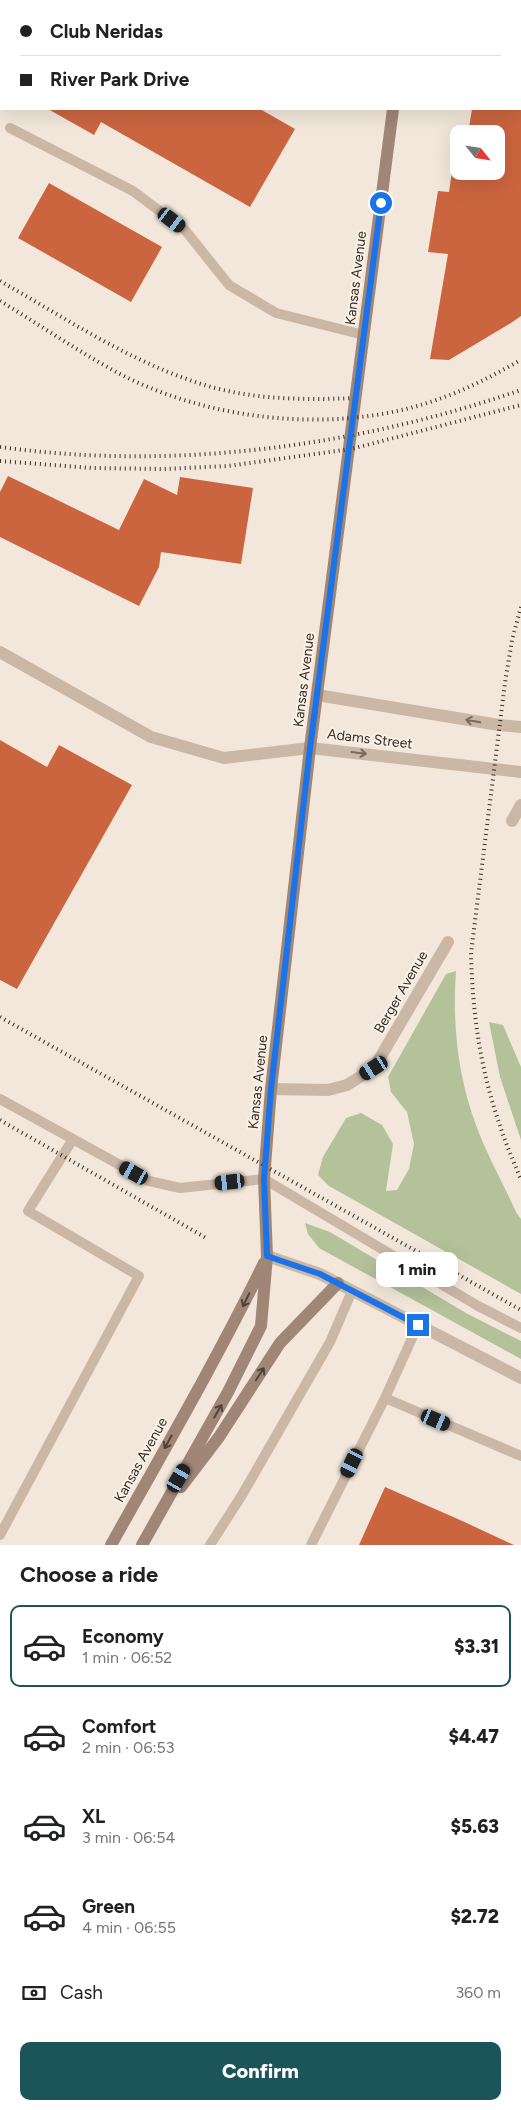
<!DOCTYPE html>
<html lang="en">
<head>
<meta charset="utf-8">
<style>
  body { margin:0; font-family:Figtree,sans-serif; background:#f6f6f6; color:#202124; height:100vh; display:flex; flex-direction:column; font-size:19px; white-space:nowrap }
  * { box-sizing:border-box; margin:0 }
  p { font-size:16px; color:#757577 }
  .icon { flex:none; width:28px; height:28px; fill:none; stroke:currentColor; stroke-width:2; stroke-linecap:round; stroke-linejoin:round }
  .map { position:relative; height:1545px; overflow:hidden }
  .details { display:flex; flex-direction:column; background:#fff; flex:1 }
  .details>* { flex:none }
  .hud { position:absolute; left:0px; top:0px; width:521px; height:110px; box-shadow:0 5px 20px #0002; display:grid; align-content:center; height:110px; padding:0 20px; background:#fff }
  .needle { width:32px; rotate:120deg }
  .fabs { position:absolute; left:450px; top:125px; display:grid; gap:10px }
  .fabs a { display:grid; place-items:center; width:55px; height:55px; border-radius:10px; background:#fff; box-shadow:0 5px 20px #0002; font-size:25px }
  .end { position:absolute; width:22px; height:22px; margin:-11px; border:6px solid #1a73e8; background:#fff; box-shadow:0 0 0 2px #fff }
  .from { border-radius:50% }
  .bubble { position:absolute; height:35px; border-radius:10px; background:#fff; box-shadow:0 5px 20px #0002; font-size:16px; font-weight:800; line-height:35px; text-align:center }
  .car { position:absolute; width:15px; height:30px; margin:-15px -8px; border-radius:6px; box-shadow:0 0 4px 1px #0007; background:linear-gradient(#222 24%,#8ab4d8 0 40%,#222 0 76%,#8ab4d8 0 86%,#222 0) }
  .hud b { display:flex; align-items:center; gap:18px; height:48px; font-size:19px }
  .hud b+b { border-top:1px solid #e0e0e0 }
  .hud i { width:12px; height:12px; background:#202124 }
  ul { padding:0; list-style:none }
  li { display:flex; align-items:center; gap:15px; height:82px; margin:0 10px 8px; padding:0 10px; border:2px solid transparent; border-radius:10px }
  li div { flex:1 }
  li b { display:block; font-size:19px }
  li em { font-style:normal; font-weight:800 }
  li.selected { border-color:#1b5459 }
  li>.icon { width:45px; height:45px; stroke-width:1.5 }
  h2 { padding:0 20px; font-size:22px; line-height:60px }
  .pay { display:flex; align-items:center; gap:12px; height:55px; padding:0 20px; font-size:19px }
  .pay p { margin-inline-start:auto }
  .primary-button { display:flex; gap:10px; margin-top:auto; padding:10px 20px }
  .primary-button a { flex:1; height:58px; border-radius:10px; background:#1b5459; color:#fff; font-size:20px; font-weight:800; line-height:58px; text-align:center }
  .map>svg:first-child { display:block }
</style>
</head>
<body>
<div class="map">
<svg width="521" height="1545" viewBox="0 0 521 1545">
  <rect width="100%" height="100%" fill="#f2e7da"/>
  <path fill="#b3c299" d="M456,971C452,1023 458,1077 476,1125C487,1155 503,1183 516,1212L521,1219V1294L329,1186L318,1175L323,1157L346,1118L361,1113L382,1125L393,1144L386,1191L397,1190L409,1169L414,1144L407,1112L391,1092L388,1077L446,974Z
    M489,1022L503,1025L521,1067V1140L500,1077Z
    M305,1223L330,1232L466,1313L521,1341V1359L319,1248L308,1234Z"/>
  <path fill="#cb653f" d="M48,109H260L295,129L250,207L101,122L94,135Z
    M472,109H521V316L511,323L449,360L430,359L448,254L428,252L438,191L449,192L452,171H496V134H468Z
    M49,183L162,247L131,302L18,238Z
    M8,476L119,530L144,479L177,495L180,477L253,488L241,564L161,552L159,567L139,606L0,537V492Z
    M0,740L47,767L59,745L132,785L17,989L0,980Z
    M385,1487L460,1520L514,1545H359Z"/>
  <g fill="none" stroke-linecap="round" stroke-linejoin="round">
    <path stroke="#cbb7a5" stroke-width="10" d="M353,0L354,1
      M204,1V0
      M270,1V0
      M520,51H521
      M10,128L133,191L185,230L229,285L276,313L364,335
      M0,1099L149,1181L180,1188L264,1179L478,1306L521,1328
      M385,1398L521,1456
      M0,1535L139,1276L28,1211L73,1139
      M210,1545L242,1495L330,1342L352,1291
      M311,1545L385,1398L418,1325"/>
    <path stroke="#cbb7a5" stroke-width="12" d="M0,652L151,737L224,758L310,748L521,772
      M317,695L499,725L521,727
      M512,821L521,805
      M271,1089L328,1090L347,1085L374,1068L448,942
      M267,1256L320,1274L521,1378"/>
    <path stroke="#9f8676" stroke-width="12" d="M407,1V0
      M181,1487L219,1437L280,1343L338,1283
      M111,1545C163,1452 217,1359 264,1263
      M142,1545L228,1392L261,1326L267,1256L264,1179L271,1089L310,748L393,109"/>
    <path stroke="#362c27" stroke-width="4" stroke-dasharray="1 4" stroke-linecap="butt" d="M0,281C67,319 133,364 208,386C256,400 306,400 356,398
      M0,301C40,325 79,352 120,374C213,422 340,435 439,399C468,389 494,375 521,360
      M0,447C174,471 355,447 521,390
      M0,461L92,468L164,469L228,466L351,449L521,405
      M521,607L512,640L505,683L471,953C473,1037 487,1103 521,1179
      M0,1017L521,1310
      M0,1120L208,1239"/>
  </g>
  <defs><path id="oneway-shaft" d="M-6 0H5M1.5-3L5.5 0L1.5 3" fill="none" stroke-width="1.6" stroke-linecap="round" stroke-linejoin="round" transform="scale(1.25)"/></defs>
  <g stroke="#796b60">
    <use href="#oneway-shaft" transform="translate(473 721) rotate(-170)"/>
    <use href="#oneway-shaft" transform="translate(359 753) rotate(7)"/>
  </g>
  <g stroke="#50423b">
    <use href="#oneway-shaft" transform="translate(246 1300) rotate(116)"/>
    <use href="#oneway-shaft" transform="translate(260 1374) rotate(-57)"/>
    <use href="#oneway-shaft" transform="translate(218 1411) rotate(-60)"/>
    <use href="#oneway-shaft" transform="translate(168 1442) rotate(119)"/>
  </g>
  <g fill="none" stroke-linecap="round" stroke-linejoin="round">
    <path stroke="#1a73e8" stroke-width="6" d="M381,203L310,748L271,1089L264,1179L267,1256L320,1274L418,1325"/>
  </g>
  <g text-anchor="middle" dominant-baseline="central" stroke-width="4" stroke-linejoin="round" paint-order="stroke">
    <g font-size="14" fill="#362c27" stroke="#faf1e6">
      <text transform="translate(356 278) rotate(-83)">Kansas Avenue</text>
      <text transform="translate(304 680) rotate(-83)">Kansas Avenue</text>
      <text transform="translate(370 739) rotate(7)">Adams Street</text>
      <text transform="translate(401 992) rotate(-60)">Berger Avenue</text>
      <text transform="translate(258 1082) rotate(-84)">Kansas Avenue</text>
      <text transform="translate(141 1460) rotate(-61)">Kansas Avenue</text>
    </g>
  </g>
</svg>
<div class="fabs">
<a><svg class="needle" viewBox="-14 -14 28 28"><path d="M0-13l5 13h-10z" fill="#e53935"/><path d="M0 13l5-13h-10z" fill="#757577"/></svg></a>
</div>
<i class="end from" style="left:381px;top:203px"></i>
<i class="end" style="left:418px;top:1325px"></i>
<div class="bubble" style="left:376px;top:1252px;width:82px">1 min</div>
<i class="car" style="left:172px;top:220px;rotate:127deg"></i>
<i class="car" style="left:374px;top:1068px;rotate:237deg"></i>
<i class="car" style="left:134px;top:1173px;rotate:299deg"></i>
<i class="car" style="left:230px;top:1182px;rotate:264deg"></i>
<i class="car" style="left:436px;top:1420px;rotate:113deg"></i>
<i class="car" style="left:352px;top:1463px;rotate:206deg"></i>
<i class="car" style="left:179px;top:1478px;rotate:30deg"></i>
<div class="hud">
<b><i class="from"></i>Club Neridas</b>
<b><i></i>River Park Drive</b>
</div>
</div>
<section class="details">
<h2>Choose a ride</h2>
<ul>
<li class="selected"><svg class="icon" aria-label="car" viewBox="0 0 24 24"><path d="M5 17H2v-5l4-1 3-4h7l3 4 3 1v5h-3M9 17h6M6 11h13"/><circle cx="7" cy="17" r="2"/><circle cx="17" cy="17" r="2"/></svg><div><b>Economy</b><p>1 min · 06:52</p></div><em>$3.31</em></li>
<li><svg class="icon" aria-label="car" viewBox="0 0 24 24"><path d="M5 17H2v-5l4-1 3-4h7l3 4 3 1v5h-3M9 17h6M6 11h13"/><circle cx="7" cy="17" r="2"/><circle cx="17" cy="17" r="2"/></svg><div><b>Comfort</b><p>2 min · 06:53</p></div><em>$4.47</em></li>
<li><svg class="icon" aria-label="car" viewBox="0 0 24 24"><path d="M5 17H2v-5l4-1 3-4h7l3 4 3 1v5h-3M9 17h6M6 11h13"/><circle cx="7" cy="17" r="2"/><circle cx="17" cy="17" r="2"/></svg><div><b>XL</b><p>3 min · 06:54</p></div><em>$5.63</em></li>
<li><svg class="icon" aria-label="car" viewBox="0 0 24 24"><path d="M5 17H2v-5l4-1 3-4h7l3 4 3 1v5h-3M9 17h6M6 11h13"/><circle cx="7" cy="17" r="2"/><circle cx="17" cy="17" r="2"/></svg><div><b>Green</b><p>4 min · 06:55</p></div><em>$2.72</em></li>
</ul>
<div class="pay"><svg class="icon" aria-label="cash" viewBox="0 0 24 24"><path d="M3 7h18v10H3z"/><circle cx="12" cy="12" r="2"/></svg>Cash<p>360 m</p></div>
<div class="primary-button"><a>Confirm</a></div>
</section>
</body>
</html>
